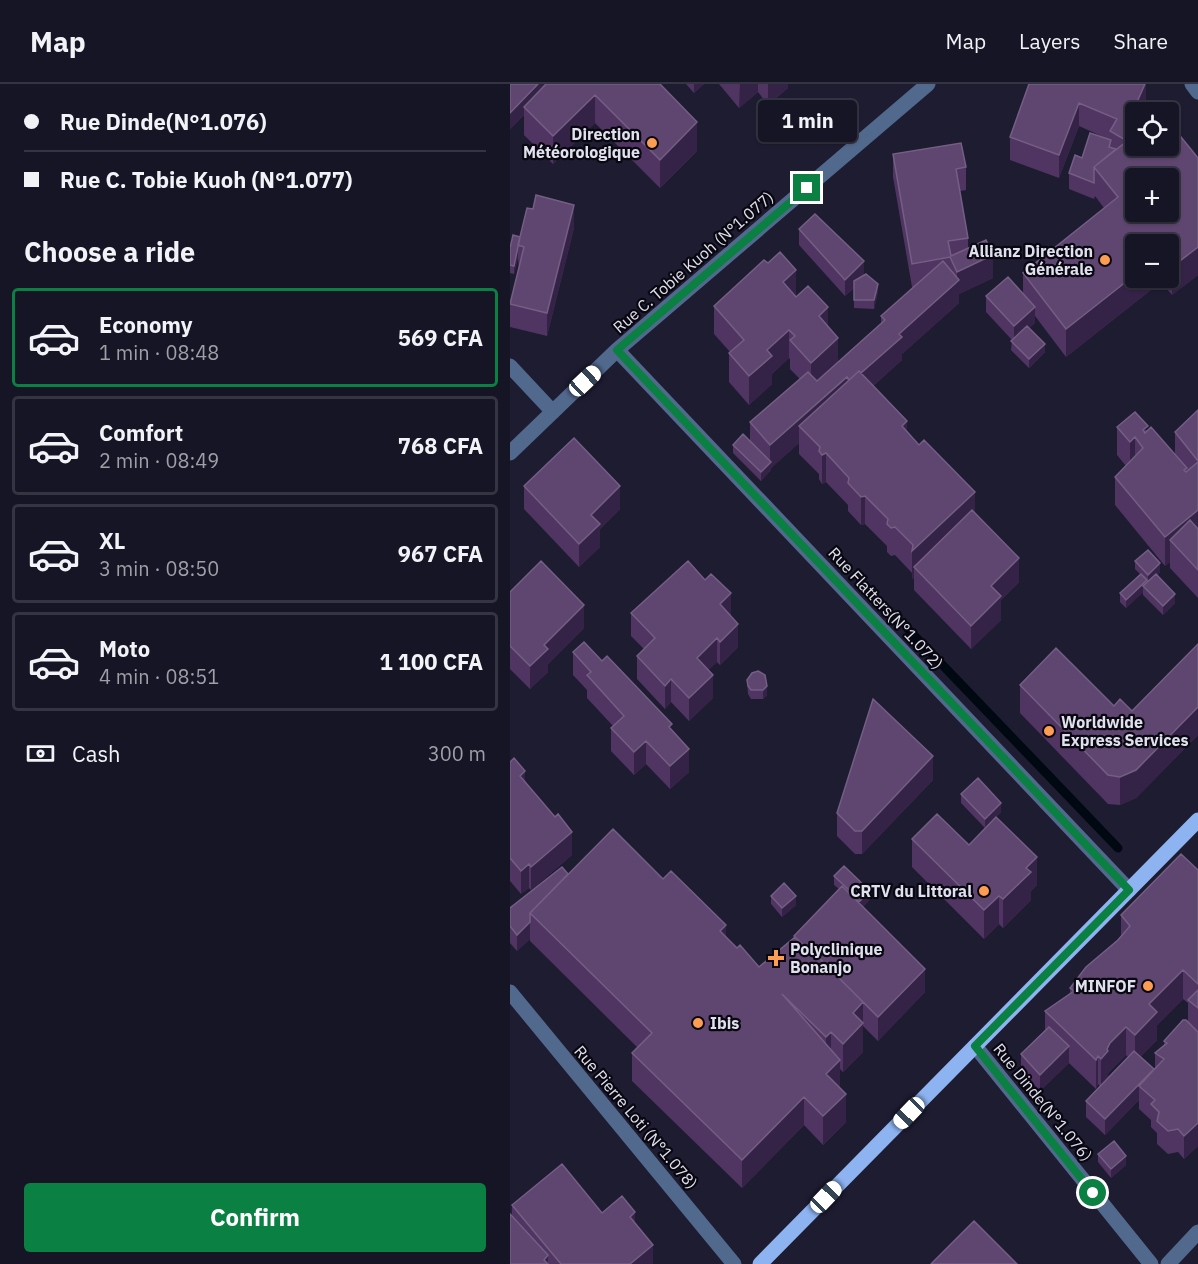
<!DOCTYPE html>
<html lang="en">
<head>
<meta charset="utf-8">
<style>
  body { margin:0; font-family:"IBM Plex Sans",sans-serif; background:#1f1e2d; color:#f1f3f6; height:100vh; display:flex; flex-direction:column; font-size:22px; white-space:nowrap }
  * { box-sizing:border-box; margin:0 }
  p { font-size:20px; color:#9e9fa7 }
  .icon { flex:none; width:33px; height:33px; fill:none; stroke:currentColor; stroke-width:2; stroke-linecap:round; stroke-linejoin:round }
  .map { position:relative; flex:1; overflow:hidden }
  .details { display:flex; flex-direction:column; background:#161525; width:510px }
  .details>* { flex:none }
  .banner { display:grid; align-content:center; height:132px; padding:0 24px; background:#161525 }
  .tools { position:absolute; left:615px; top:18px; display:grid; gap:12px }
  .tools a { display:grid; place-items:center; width:54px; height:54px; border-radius:6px; background:#161525; box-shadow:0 2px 4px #0004,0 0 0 2px #353442; font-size:30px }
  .end { position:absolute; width:27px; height:27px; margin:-14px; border:8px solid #0b8043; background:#fff; box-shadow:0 0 0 3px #fff }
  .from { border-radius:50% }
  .bubble { position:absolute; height:42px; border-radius:6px; background:#161525; box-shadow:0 2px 4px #0004,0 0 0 2px #353442; font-size:20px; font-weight:700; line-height:42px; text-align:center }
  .car { position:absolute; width:18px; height:36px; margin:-18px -9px; border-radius:8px; box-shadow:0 0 4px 2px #0007; background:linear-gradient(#fff 24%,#345 0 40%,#fff 0 76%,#345 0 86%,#fff 0) }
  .banner b { display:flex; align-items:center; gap:21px; height:57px; font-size:22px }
  .banner b+b { border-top:2px solid #353442 }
  .banner i { width:15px; height:15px; background:#f1f3f6 }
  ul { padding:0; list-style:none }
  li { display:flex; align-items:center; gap:18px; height:99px; margin:0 12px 9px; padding:0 12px; border:3px solid #353442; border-radius:6px }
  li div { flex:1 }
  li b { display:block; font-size:22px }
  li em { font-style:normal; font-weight:700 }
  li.active { border-color:#0b8043 }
  li>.icon { width:54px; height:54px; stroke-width:1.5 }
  h2 { padding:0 24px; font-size:27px; line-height:72px }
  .pay { display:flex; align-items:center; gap:15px; height:66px; padding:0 24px; font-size:22px }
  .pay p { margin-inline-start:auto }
  .primary-button { display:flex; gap:12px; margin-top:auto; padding:12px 24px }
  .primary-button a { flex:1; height:69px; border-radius:6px; background:#0b8043; color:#fff; font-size:24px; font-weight:700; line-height:69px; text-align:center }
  header { display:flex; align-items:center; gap:36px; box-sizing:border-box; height:84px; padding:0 30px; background:#161525; border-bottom:2px solid #353442 }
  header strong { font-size:28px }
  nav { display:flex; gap:33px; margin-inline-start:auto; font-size:21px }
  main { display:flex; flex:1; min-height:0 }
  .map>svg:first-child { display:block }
</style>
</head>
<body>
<header>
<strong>Map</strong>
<nav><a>Map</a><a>Layers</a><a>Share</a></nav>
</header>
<main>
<section class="details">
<div class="banner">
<b><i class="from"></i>Rue Dinde(N°1.076)</b>
<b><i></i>Rue C. Tobie Kuoh (N°1.077)</b>
</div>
<h2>Choose a ride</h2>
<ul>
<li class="active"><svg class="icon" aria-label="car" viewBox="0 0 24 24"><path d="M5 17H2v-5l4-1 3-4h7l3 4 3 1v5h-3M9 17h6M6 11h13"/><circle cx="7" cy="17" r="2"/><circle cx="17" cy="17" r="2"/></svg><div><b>Economy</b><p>1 min · 08:48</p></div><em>569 CFA</em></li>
<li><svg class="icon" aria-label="car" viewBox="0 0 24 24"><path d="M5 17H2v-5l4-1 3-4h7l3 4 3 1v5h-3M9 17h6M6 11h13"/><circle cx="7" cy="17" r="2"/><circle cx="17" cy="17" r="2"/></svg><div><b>Comfort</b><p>2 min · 08:49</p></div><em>768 CFA</em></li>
<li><svg class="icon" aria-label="car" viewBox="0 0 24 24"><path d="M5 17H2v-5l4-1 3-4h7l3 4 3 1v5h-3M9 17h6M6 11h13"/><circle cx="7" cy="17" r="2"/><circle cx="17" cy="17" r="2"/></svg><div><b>XL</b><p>3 min · 08:50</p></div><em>967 CFA</em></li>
<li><svg class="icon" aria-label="car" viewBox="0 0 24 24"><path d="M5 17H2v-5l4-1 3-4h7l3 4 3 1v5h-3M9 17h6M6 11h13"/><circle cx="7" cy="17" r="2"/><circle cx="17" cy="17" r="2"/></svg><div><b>Moto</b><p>4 min · 08:51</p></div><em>1 100 CFA</em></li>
</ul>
<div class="pay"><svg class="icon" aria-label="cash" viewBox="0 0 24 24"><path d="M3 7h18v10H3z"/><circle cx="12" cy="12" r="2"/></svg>Cash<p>300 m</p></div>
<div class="primary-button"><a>Confirm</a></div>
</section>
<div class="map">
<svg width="688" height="1180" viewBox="0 0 688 1180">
  <rect width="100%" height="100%" fill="#1e1c31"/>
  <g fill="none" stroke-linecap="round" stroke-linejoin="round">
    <path stroke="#000812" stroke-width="9" d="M398,545L608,764"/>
    <path stroke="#52698e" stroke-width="15" d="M682,0L688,8
      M107,266L619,806
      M0,282L43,328
      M0,369L107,266L418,0
      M0,908L224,1180
      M465,962L641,1180
      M658,1180L688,1148"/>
    <path stroke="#8db3f1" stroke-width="15" d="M250,1180L688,736"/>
  </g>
  <path fill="#503461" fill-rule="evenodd" d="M0,0H150L187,67L150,104L85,39L43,80L14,51V31L0,45Z
    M176,0H194L184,9Z
    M209,0H278V4L258,21L248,8L229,24Z
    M519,0L636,21L638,28L626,62L688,74V191L662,211L651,198L556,273L525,232V239L519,244L535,268L519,284L501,266L502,256L476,228V212L513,209V189L594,124L585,112L584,115L559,105V89L572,74L600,56L569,42L549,94L500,76V53ZM658,160V194H626Z
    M383,70L456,83V106L450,107L458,154V164L483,194L449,210V219L392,270V276L363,302L397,348L465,429L509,498L491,516V536L461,565L404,506V493L402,495V489L385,471L381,472L377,468V462L355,440L351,441L338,427V421L316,398L312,400L309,395V390L289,370V359L261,384V386L251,397L223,369V361L240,357V338L290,295L280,285V275L279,274L262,290V300L239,321L219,298V269L220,268L204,250V222L286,213L318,242L328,278L371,240V232L404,203H402L383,93Z
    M64,144L37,252L0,243V219L9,184L8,174L4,190L0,189V164L10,153Z
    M289,145L354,191L368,208L364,225L344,224V204L335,212L289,161Z
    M688,326V514L660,484V478L655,482L605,421V393L616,382L607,371V343L638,346L665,370V348Z
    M14,402L110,425L90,445V463L69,483L14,425Z
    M625,477L650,488L647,491L665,519L653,531L633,511V508L616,524L610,518V509L630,490L625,485Z
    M0,508L74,544L38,580V588L20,605L0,585Z
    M121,529L221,532L228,563L210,581L207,578L198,586L203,614L179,637L161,618L155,625L127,595V572L134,565L121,552Z
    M688,560V651L626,714L610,721L598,720L510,629V601L604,622L622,627Z
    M63,568L92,577L162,646L179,688L160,705L136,680L124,691L101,667V644L103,642L77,614V606L63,591Z
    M242,589L257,611L253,615H241L238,610L237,596Z
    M0,678L15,697L62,771L21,806L19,804L11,810L0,797Z
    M423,696L352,770H345L327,752V729Z
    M451,710L491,728L475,744L451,719Z
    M402,755L459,761L527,801L521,807V816L493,844L489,840L474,855L402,783Z
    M688,786V1062L674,1075L668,1068L658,1070L647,1060V1049L641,1043V1036L629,1025V1016L595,1051L576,1033V1017L590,1002L588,1000L586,1005L559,979L530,1007L511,986V970L535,946V927L560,909V904L611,852V831ZM673,915L678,919V939L654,957V961L645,969V984L644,986L630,973L647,956V941ZM616,971L618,973L598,993V990L600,987Z
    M58,790L153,795L227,864L249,883L284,854V852L329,805L324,801V792L360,815L353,823L415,908L368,957L353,942V968L333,988L330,985V1004L336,1038L313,1061L294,1041L232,1104L122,997V969L128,964L20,857V855L7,867L0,859V824Z
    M261,812L286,821L272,833L261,820Z
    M588,1070L616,1081L601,1094L588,1078Z
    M2,1121L92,1129L125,1140L143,1180H0Z"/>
  <path fill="#352347" d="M28,0H45L14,23V31L0,45V29Z
    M184,0H194L184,9Z
    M230,0H248V8L229,24Z
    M258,0H278V4L258,21Z
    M636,0V23L627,18Z
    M85,11V39L43,80V52Z
    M569,19V42L549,94V71Z
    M187,38V67L150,104V76Z
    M626,44V62L618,57Z
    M64,121V144L37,252V229Z
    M688,163V191L662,211V183Z
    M8,166V174L4,190V182Z
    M483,171V194L449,210V219L392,270V276L341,321V298L389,250L447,199V188Z
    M354,177V194L335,212V196Z
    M286,186V214L273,198Z
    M626,190V194H651V198L556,273V245Z
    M368,200V208L364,225V216Z
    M318,223V252L309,232Z
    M525,223V239L504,258V242Z
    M279,246V274L262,290V300L239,321V292L257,266Z
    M328,254V282L301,307V279Z
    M535,260V268L519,284V275Z
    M337,293V316L289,342V359L261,384V386L251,397V388L260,378V361Z
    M397,337V366L392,342Z
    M625,353V382L620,386V358Z
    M316,369V398L312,400V371Z
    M110,402V425L90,445V463L69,483V460L81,431Z
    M465,408V436L404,483V493L402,495V467Z
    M355,412V440L351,441V413Z
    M688,426V454L660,456V478L655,482V453Z
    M509,474V498L491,516V536L461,565V542L481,502Z
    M650,479V488L638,499V491Z
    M637,496V505L633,502V508L616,524V516Z
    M221,509V532L210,520Z
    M665,510V519L653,531V522Z
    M74,521V544L38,580V588L20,605V582L34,561Z
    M228,540V563L210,581V558Z
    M207,554V578L187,597V574Z
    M203,591V614L179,637V614Z
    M161,595V618L155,625V602Z
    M257,602V611L253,615V606Z
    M688,623V651L626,714L610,721V693Z
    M136,657V680L124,691V668Z
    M179,665V688L160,705V682Z
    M423,672V696L352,770V747Z
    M15,687V711L10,692Z
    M491,719V728L475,744V735Z
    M62,748V771L21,806V783Z
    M527,773V801L521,807V816L493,844V815L516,784Z
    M19,780V804L11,810V787Z
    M360,807V815L343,833V824Z
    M286,812V821L272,833V824Z
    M489,812V840L474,855V826Z
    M20,838V855L7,867V851Z
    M216,841V869L210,847Z
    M415,885V908L368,957V933Z
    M673,886V915L647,941V956L625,979V951L639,920Z
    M353,918V968L333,988V960L343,929Z
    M616,943V971L600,987L598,990V996L591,1003V975L600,959Z
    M321,948V976L316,981V953Z
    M559,962V979L530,1007V991Z
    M588,972V1000L586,1005V976Z
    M330,976V1004L316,990Z
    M644,985L629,1002V1016L595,1051V1035Z
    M336,1010V1038L313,1061V1032Z
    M294,1013V1041L232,1104V1076Z
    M688,1039V1062L674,1075V1052Z
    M616,1072V1081L601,1094V1085Z
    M125,1128V1151L120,1133Z
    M143,1161V1180H120Z
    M38,1171V1180L34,1176Z"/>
  <path fill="#5f4670" stroke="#745e84" stroke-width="1.5" fill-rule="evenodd" d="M0,0H28L0,29Z
    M36,0H150L187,38L150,76L85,11L43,52L14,23Z
    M519,0H635L627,18L638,23L635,28H626V44L617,57L600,47L607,35L569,19L549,71L500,53Z
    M658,37L688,74V163L662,183L658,179V160H626V190L556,245L513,189L608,113L584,83L626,50V62H658ZM626,94H658V128H626Z
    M580,49L601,56L599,63L606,65L584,83V99L559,89L565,71L572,74Z
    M451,59L456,83L446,85L458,154L438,157L441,172L476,156L483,171L447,188L440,173L402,180L383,70Z
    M26,111L64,121L37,229L0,220L14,163L8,161L17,124L23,125Z
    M305,130L354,177L335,196L289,145Z
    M3,151L10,153L4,182L0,181V164Z
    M270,168L286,186L273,198L286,213L298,202L318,223L309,232L328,254L301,279L280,256L285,252L279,246L257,266L262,272L239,292L219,269L234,256L204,222L254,176L258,179Z
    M433,177L449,196L389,250L392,253L351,289L349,287L339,296L337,293L260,361L240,338L298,288L307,297L375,236L371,232Z
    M356,190L368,200L364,216H344V197Z
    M498,193L525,223L504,242L476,212Z
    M517,242L535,260L519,275L501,257Z
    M349,287L397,337L392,342L409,361L414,356L465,408L402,467L403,461L385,443L381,444L377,440L378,435L355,412L351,413L338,399L339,394L316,369L312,371L309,367L310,363L289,342Z
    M688,326V377L665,348Z
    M625,328L638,342L633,346L635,349L641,343L677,384L674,386L676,388L688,378V426L655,453L605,393L633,364L625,353L620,358L607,343Z
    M233,350L261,378L251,388L223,361Z
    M64,354L110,402L81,431L90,440L69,460L14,402Z
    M462,426L509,474L481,502L491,512L461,542L404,483Z
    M680,436L688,445V486L660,456Z
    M638,466L650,479L638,491L625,477Z
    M31,477L74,521L34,561L38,565L20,582L0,562V508Z
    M178,477L195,496L201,490L221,509L210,520L228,540L210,558L207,554L187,574L203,591L179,614L161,595L155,602L127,572L145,554L121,529Z
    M631,490L637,496L616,516L610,509Z
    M646,490L665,510L653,522L633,502Z
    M74,558L92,577L97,572L162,640L159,643L179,665L160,682L136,657L124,668L101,644L114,632L77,591L81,588L63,568Z
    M688,560V623L626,686L610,693L598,691L510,601L546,564L604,622L610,615L622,627Z
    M248,587L255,591L257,602L253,606H241L238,602L237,596L242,589Z
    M363,615L423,672L352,747H345L327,729Z
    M4,674L15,687L10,692L45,733L48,730L62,748L21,783L19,780L11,787L0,774V678Z
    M468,694L491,719L475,735L451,710Z
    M427,730L459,761L486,733L527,773L516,784L521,788L493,815L489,812L474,826L402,755Z
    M103,745L153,795L161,787L216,841L210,847L227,864L230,861L249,883L285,853L293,863L296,861L353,918L343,929L353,939L333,960L321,948L316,953L272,910L330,976L316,990L336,1010L313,1032L294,1013L232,1076L122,969L142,949L20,829Z
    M671,770L688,786V900L673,886L639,920L647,928L625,951L616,943L600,959L597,965L598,967L591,975L588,972L586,976L535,927L564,907L560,904L576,883L608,856L620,842L611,831Z
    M334,782L360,807L349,818L340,809L341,808L324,792Z
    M52,783L58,790L20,829V838L7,851L0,842V824Z
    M274,799L286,812L272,824L261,812Z
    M332,802L415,885L368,933L296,861L294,862L284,852Z
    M688,906V924L678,916Z
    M673,936H676L688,948V1039L674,1052L668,1045L658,1047L647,1037L649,1028L641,1020L645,1016L629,1002L654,975L645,969L657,959L654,957Z
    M539,943L559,962L530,991L511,970Z
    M624,967L644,985L595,1035L576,1017Z
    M604,1057L616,1072L601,1085L588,1070Z
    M52,1080L92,1129L112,1112L125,1128L120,1133L143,1161L120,1180H51L2,1121Z
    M0,1130L38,1171L34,1176L38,1180H0Z
    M464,1137L507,1180H421Z"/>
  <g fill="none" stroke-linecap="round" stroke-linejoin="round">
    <path stroke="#0b8043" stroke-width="8" d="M297,104L107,266L619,806L465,962L583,1109"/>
  </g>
  <g fill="#fc9d53" stroke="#090811" stroke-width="2">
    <circle cx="142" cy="59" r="6"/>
    <circle cx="595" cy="176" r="6"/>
    <circle cx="539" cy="647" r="6"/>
    <circle cx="474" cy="807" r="6"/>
    <path d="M263 865h6v6h6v6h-6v6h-6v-6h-6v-6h6z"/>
    <circle cx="638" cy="902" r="6"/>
    <circle cx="188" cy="939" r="6"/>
  </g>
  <g text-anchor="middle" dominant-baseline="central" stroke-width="4.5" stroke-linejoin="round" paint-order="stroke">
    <g font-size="16" font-weight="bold" fill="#e0e0ee" stroke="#090811" text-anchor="end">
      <text x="130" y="50">Direction<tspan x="130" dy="18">Météorologique</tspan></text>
      <text x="583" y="167">Allianz Direction<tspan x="583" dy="18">Générale</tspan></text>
      <text x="551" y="638" text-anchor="start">Worldwide<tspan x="551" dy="18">Express Services</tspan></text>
      <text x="462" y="807">CRTV du Littoral</text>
      <text x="280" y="865" text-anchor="start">Polyclinique<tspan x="280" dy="18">Bonanjo</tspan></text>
      <text x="626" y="902">MINFOF</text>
      <text x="200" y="939" text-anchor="start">Ibis</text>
    </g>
    <g font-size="16" fill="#e0e0ee" stroke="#090811">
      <text transform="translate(183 178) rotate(-41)">Rue C. Tobie Kuoh (N°1.077)</text>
      <text transform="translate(376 524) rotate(47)">Rue Flatters(N°1.072)</text>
      <text transform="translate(533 1018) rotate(51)">Rue Dinde(N°1.076)</text>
      <text transform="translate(126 1033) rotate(50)">Rue Pierre Loti (N°1.078)</text>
    </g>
  </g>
</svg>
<div class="tools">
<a><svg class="icon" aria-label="locate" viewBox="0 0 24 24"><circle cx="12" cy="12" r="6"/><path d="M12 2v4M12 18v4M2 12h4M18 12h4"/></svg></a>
<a>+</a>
<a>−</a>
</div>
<i class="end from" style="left:583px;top:1109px"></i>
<i class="end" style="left:297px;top:104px"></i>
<div class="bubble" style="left:248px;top:16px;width:99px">1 min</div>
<i class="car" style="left:75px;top:297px;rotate:47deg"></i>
<i class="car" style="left:399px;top:1029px;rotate:224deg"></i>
<i class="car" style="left:316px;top:1113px;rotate:44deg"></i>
</div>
</main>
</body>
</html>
